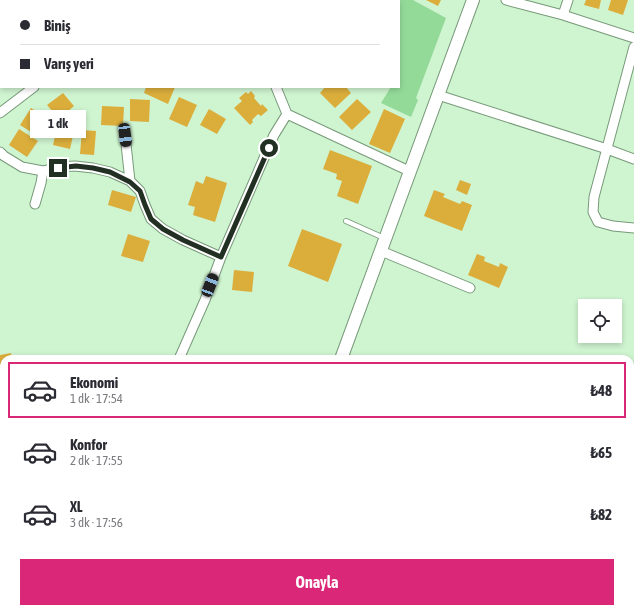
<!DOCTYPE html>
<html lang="tr">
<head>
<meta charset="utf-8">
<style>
  body { margin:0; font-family:"Asap Condensed",sans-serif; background:#f2f2f3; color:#2b2b33; height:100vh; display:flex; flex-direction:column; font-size:15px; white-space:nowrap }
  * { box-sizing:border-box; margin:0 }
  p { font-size:13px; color:#7c7c81 }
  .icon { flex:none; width:22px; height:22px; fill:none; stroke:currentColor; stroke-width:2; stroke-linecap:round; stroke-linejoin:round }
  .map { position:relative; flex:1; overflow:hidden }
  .panel { position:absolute; left:0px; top:355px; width:634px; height:258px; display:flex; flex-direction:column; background:#fff; border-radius:12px 12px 0 0; box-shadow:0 2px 6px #0003 }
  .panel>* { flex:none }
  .banner { position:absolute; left:0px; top:0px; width:400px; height:88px; box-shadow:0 2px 6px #0003; display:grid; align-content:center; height:88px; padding:0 20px; background:#fff }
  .fabs { position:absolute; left:578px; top:299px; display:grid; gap:8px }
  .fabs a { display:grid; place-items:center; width:44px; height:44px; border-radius:0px; background:#fff; box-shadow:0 2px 6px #0003; font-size:20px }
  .end { position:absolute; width:18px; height:18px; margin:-9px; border:5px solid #223023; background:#fff; box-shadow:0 0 0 2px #fff }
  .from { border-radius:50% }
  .bubble { position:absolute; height:28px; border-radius:0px; background:#fff; box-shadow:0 2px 6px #0003; font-size:13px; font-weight:700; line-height:28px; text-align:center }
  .car { position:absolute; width:12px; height:24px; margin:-12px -6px; border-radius:5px; box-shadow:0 0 3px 1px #0007; background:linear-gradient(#222 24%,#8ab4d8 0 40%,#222 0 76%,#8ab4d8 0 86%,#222 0) }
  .banner b { display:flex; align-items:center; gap:14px; height:38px; font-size:15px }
  .banner b+b { border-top:1px solid #e1e1e2 }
  .banner i { width:10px; height:10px; background:#2b2b33 }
  ul { padding:7px 0 0; list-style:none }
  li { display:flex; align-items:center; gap:12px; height:56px; margin:0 8px 6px; padding:0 12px; border:2px solid transparent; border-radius:0px }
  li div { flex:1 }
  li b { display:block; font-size:15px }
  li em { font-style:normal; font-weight:700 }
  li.on { border-color:#db2777 }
  li>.icon { width:36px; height:36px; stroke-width:1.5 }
  .action { display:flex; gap:8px; margin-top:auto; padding:8px 20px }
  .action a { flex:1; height:46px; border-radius:0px; background:#db2777; color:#fff; font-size:16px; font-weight:700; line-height:46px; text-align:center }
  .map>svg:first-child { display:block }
</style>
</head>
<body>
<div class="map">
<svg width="634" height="613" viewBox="0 0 634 613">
  <rect width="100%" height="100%" fill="#cff4d0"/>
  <path fill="#93da99" d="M315,0H413L446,18L416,98L418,100L411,117L381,103L391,87H399V1H316Z"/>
  <path fill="#dbae3c" d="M426,0H441L438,6Z
    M586,0H601L599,9L584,5Z
    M611,0H628L623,15L608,10Z
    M146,87H175L168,104L144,93Z
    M325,87H346L351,93L335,108L320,93Z
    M251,91L255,96L254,98L261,106L262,104L268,110L261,116L258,114L252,120L253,122L250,125L234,108L242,101L239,98L246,92L248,94Z
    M63,93L74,106L59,119L47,105Z
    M179,97L197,105L187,127L169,119Z
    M130,99L150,100L149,122L130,121Z
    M357,99L371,112L352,130L339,117Z
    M102,106L124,107L123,126L101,125Z
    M31,108L50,120L39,137L20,125Z
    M209,109L226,119L217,134L200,125Z
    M384,109L405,119L390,153L369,144Z
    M58,123L75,127L70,149L53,145Z
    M19,129L38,141L27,157L9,145Z
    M82,130L96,131L94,155L80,154Z
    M330,150L372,166L358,204L337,196L342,181L336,179L337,174L323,169Z
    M206,176L227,183L215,222L193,215L195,207L188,205L196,181L203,184Z
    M460,180L471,184L467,195L456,190Z
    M112,190L136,197L131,212L108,205Z
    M434,190L445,194L443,197L460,204L462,201L472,205L462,231L424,216Z
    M302,229L342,244L328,282L288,266Z
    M128,234L150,241L143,262L121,256Z
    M477,254L485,257L484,261L499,267L500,263L508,267L499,288L468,275Z
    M234,270L254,272L252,292L232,290Z
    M11,353L12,359H4V377L0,378V355Z
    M258,609H290L288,613H256Z
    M417,609H443L441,613H415Z
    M456,609H482L480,613H454Z
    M495,609H521L519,613H493Z
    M532,609H558L556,613H530Z
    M570,609H581L589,613H568Z"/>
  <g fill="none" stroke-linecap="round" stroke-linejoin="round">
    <g stroke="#779979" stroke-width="6">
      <path id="service" d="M346,221L384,238
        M344,355L352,359
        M607,609L615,613
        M401,613L403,609"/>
    </g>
    <g stroke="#779979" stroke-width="11">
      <path id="minor" d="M235,0V1
        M506,0L563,15L634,38
        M135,1V0
        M563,15L568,0
        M634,47L594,197L593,212L598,222L613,226L634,228
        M0,52L1,53
        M276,87L287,114L409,171
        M438,95L607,149L634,159
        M0,113L34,87
        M125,135L130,181
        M0,152L4,156L22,167L43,171L58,167L75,166L93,168L110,172L130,181L140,191L145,205L151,219L163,229L183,240L221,257
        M35,204L41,183L43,171
        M381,251L470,288
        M179,359L205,300L221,257L274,135L287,114
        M0,533L4,532"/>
    </g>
    <g stroke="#779979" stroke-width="14">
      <path id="tertiary" d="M341,359L473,0
        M228,613L230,609"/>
    </g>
    <use href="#service" stroke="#fff" stroke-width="4.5"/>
    <use href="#minor" stroke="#fff" stroke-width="9"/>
    <use href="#tertiary" stroke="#fff" stroke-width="12"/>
  </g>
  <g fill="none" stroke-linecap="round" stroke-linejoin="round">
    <path stroke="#223023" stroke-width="5" d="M58,168L76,166L93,168L110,172L130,182L140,191L145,205L151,219L163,229L183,240L221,257L269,148"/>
  </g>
</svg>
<div class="fabs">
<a><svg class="icon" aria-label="locate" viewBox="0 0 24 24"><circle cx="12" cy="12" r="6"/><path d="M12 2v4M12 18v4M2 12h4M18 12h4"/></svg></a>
</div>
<i class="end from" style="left:269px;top:148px"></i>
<i class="end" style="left:58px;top:168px"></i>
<div class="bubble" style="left:30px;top:110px;width:56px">1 dk</div>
<i class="car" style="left:125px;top:135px;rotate:173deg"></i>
<i class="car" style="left:210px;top:285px;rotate:21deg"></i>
<div class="banner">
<b><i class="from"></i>Biniş</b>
<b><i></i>Varış yeri</b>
</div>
<section class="panel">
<ul>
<li class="on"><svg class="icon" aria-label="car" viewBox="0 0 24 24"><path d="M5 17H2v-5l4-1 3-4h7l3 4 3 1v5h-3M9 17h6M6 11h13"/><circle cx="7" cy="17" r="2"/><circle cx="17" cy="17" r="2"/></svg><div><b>Ekonomi</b><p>1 dk · 17:54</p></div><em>₺48</em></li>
<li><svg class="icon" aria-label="car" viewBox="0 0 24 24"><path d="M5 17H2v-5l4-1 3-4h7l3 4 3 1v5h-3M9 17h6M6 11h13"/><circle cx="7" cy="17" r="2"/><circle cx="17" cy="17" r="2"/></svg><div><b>Konfor</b><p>2 dk · 17:55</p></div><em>₺65</em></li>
<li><svg class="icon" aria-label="car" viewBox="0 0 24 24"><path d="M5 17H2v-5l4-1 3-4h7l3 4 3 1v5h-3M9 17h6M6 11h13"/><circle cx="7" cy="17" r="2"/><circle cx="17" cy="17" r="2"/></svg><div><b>XL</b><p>3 dk · 17:56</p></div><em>₺82</em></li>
</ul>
<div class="action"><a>Onayla</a></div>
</section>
</div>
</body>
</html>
